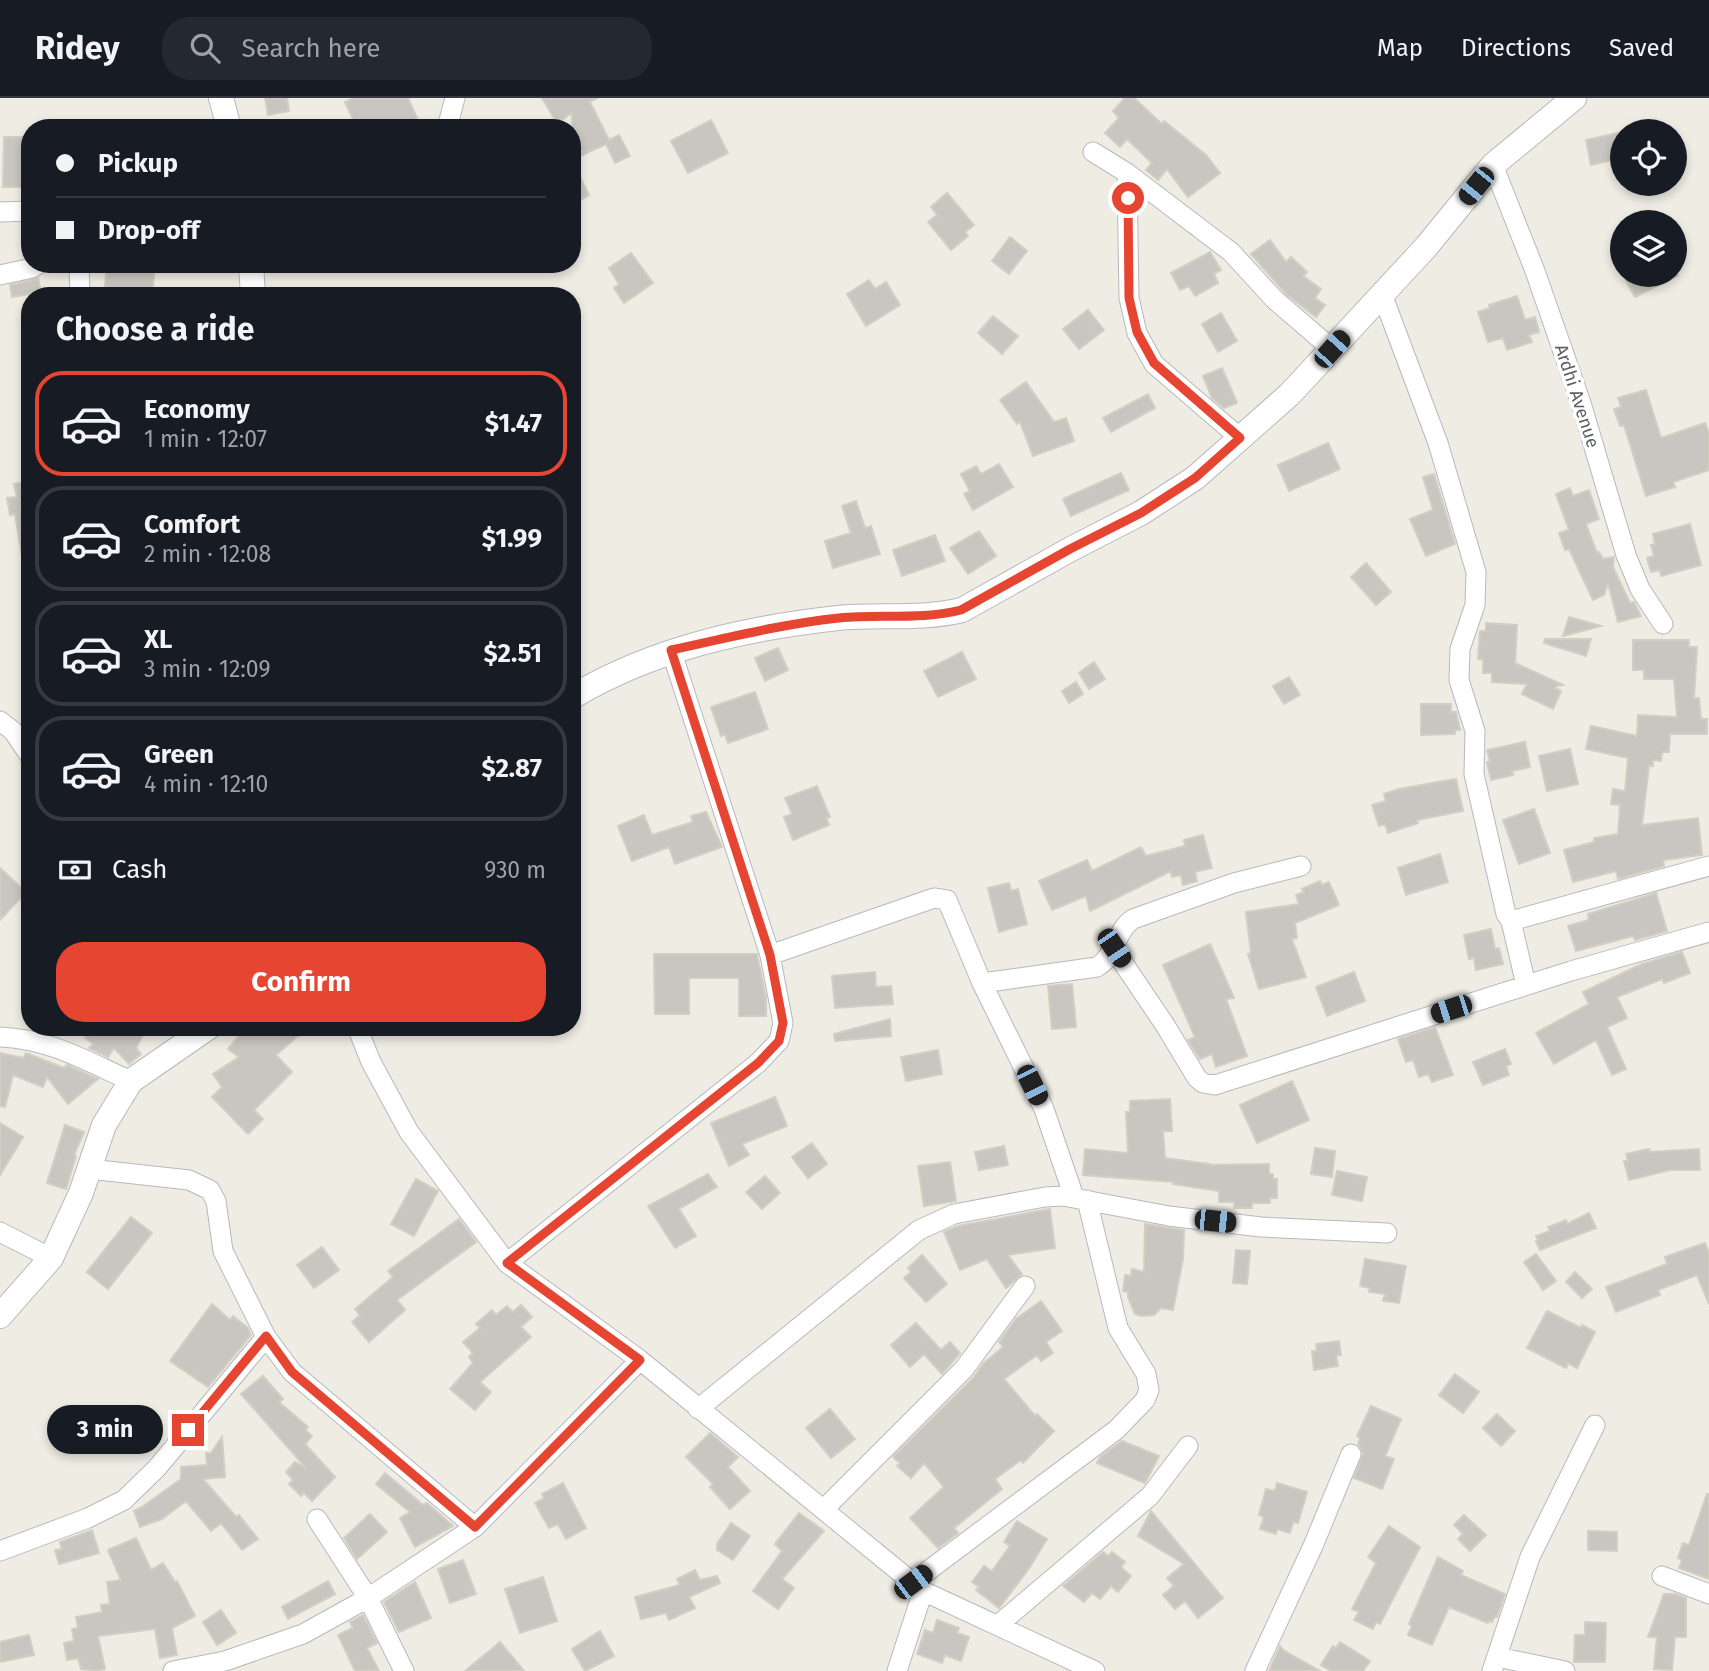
<!DOCTYPE html>
<html lang="en">
<head>
<meta charset="utf-8">
<style>
  body { margin:0; font-family:"Fira Sans",sans-serif; background:#242831; color:#f1f3f6; height:100vh; display:flex; flex-direction:column; font-size:26px; white-space:nowrap }
  * { box-sizing:border-box; margin:0 }
  p { font-size:23px; color:#9ea1a6 }
  .icon { flex:none; width:38px; height:38px; fill:none; stroke:currentColor; stroke-width:2; stroke-linecap:round; stroke-linejoin:round }
  .map { position:relative; flex:1; overflow:hidden }
  .sheet { position:absolute; left:21px; top:189px; width:560px; height:749px; display:flex; flex-direction:column; background:#171b24; border-radius:28px; box-shadow:0 4px 10px #0003 }
  .sheet>* { flex:none }
  .top-card { position:absolute; left:21px; top:21px; width:560px; height:154px; border-radius:28px; box-shadow:0 4px 10px #0003; display:grid; align-content:center; height:154px; padding:0 35px; background:#171b24 }
  .tools { position:absolute; left:1610px; top:21px; display:grid; gap:14px }
  .tools a { display:grid; place-items:center; width:77px; height:77px; border-radius:50%; background:#171b24; box-shadow:0 4px 10px #0003; font-size:35px }
  .end { position:absolute; width:32px; height:32px; margin:-16px; border:9px solid #e64531; background:#fff; box-shadow:0 0 0 4px #fff }
  .from { border-radius:50% }
  .bubble { position:absolute; height:49px; border-radius:24px; background:#171b24; box-shadow:0 4px 10px #0003; font-size:23px; font-weight:700; line-height:49px; text-align:center }
  .car { position:absolute; width:21px; height:42px; margin:-21px -10px; border-radius:9px; box-shadow:0 0 5px 2px #0007; background:linear-gradient(#222 24%,#8ab4d8 0 40%,#222 0 76%,#8ab4d8 0 86%,#222 0) }
  .top-card b { display:flex; align-items:center; gap:24px; height:66px; font-size:26px }
  .top-card b+b { border-top:2px solid #363941 }
  .top-card i { width:18px; height:18px; background:#f1f3f6 }
  ul { padding:0; list-style:none }
  li { display:flex; align-items:center; gap:21px; height:105px; margin:0 14px 10px; padding:0 21px; border:4px solid #363941; border-radius:28px }
  li div { flex:1 }
  li b { display:block; font-size:26px }
  li em { font-style:normal; font-weight:700 }
  li.active { border-color:#e64531 }
  li>.icon { width:63px; height:63px; stroke-width:1.5 }
  h2 { padding:0 35px; font-size:32px; line-height:84px }
  .pay { display:flex; align-items:center; gap:18px; height:77px; padding:0 35px; font-size:26px }
  .pay p { margin-inline-start:auto }
  .button { display:flex; gap:14px; margin-top:auto; padding:14px 35px }
  .button a { flex:1; height:80px; border-radius:28px; background:#e64531; color:#fff; font-size:28px; font-weight:700; line-height:80px; text-align:center }
  header { display:flex; align-items:center; gap:42px; box-sizing:border-box; height:98px; padding:0 35px; background:#171b24; border-bottom:2px solid #363941 }
  header strong { font-size:33px }
  nav { display:flex; gap:38px; margin-inline-start:auto; font-size:24px }
  .search { width:490px; height:63px; background:#242831; display:flex; align-items:center; gap:18px; box-sizing:border-box; padding:0 24px; border-radius:28px; color:#9ea1a6; font-size:26px }
  .map>svg:first-child { display:block }
</style>
</head>
<body>
<header>
<strong>Ridey</strong>
<div class="search"><svg class="icon" aria-label="search" viewBox="0 0 24 24"><circle cx="10" cy="10" r="6"/><path d="M15 15l6 6"/></svg>Search here</div>
<nav><a>Map</a><a>Directions</a><a>Saved</a></nav>
</header>
<div class="map">
<svg width="1709" height="1573" viewBox="0 0 1709 1573">
  <rect width="100%" height="100%" fill="#eeece3"/>
  <path fill="#c9c6c1" stroke="#d2cec2" stroke-width="2" d="M265,0H287L289,13L268,17Z
    M354,0H408L418,22L400,30H357L345,4Z
    M542,0H597L590,4L609,42L619,37L630,58L615,65L606,46L572,62V15L557,25Z
    M1125,0H1134L1162,26L1164,23L1206,57L1220,75L1188,99L1167,71L1158,82L1146,72L1152,65L1127,41L1120,49L1105,35L1119,20L1113,13Z
    M711,22L728,55L688,75L671,43Z
    M1622,34V60L1591,67L1586,42Z
    M4,39H30V79H22V89H3Z
    M572,63L589,97L577,104L572,95Z
    M947,95L974,127L965,134L968,138L951,152L928,124L937,117L931,109Z
    M1010,139L1027,153L1009,176L992,163Z
    M1270,142L1286,164L1291,159L1307,174L1303,178L1321,191L1315,200L1325,207L1316,219L1286,196L1251,156Z
    M1210,154L1221,172L1214,176L1218,185L1195,198L1189,188L1180,192L1171,175Z
    M631,155L653,185L624,205L614,190L619,186L609,170Z
    M107,166H155L152,198H104Z
    M1623,177H1679L1635,199Z
    M38,180L41,194L12,199L10,187Z
    M869,182L875,191L886,184L900,207L866,228L847,196Z
    M1517,198L1525,222L1535,219L1539,234L1529,237L1532,244L1507,252L1503,240L1488,244L1478,214L1490,210L1489,207Z
    M1088,212L1104,232L1079,251L1063,231Z
    M1221,215L1237,243L1218,254L1202,226Z
    M993,218L1018,238L1002,256L978,235Z
    M1222,270L1237,305L1224,310L1212,300L1203,278Z
    M1026,284L1054,324L1066,320L1074,343L1033,358L1020,324L1017,326L1000,302Z
    M1646,292L1661,340L1705,325L1709,335V372L1673,384L1675,389L1646,398L1624,327L1620,328L1614,311L1621,309L1618,300Z
    M1148,296L1155,310L1111,334L1103,320Z
    M1328,345L1340,371L1289,393L1278,367Z
    M999,366L1013,389L973,412L964,396L970,393L961,376L976,368L981,376Z
    M1121,375L1129,392L1071,418L1063,401Z
    M1434,376L1455,446L1426,458L1410,421L1433,412L1423,379Z
    M30,383V458L22,459L15,416L10,417L7,400L17,399L14,386Z
    M1570,390L1573,398L1589,392L1599,421L1586,426L1597,455L1599,454L1603,461L1614,459L1613,469L1630,505L1634,504L1641,518L1618,524L1608,485L1604,497L1593,502L1569,451L1565,452L1559,435L1569,432L1556,396Z
    M856,403L865,430L871,428L880,456L833,470L825,443L851,435L842,408Z
    M1690,426L1701,467L1661,478L1660,472L1651,474L1647,460L1654,458L1651,447L1655,446L1653,436Z
    M979,433L996,458L968,476L950,450Z
    M935,437L945,463L902,478L893,452Z
    M1366,465L1391,494L1376,507L1351,479Z
    M1569,519L1601,528L1563,538Z
    M1486,525L1517,527L1515,565L1563,587L1556,588L1555,590L1561,593L1553,611L1522,596L1527,586L1492,584V575H1483V561H1478L1480,533H1486Z
    M1545,541H1591L1586,558L1544,545Z
    M1633,542H1689V549H1697L1694,600H1699L1701,621H1707V636H1670L1669,654H1662L1661,663L1653,662V668H1649L1642,727L1698,720L1702,757L1663,762L1664,768L1618,781L1616,773L1573,784L1564,752L1594,744V740L1618,736L1620,707L1611,706L1613,691L1625,693L1628,660L1586,651L1591,628L1637,638L1638,617L1677,619L1674,581H1644V572H1633Z
    M778,550L788,572L765,583L755,560Z
    M962,554L976,581L938,599L924,573Z
    M1094,564L1105,581L1089,591L1079,575Z
    M1289,579L1300,597L1284,606L1273,588Z
    M1076,584L1083,596L1069,605L1062,593Z
    M755,594L768,631L728,645L725,636L721,638L711,609Z
    M1421,606H1451V614H1456L1460,632H1455V636L1421,637Z
    M1525,644L1530,669L1512,673L1513,677L1491,682L1487,664L1490,663L1487,652Z
    M1570,651L1578,686L1547,693L1539,658Z
    M1456,681L1463,713L1417,722L1418,725L1388,735L1385,726L1379,728L1372,707L1386,703L1384,696L1399,691Z
    M817,688L830,719L826,720L829,727L793,742L784,719L792,716L785,700Z
    M1534,711L1550,755L1519,766L1503,722Z
    M706,714L722,749L675,766L669,749L632,763L618,728L644,717L652,737L693,724L691,718Z
    M1203,737L1212,770L1195,774L1197,783L1183,787L1181,777L1172,779L1171,773L1090,813L1086,798L1052,812L1039,783L1087,762L1092,773L1141,749L1146,758L1185,748L1184,742Z
    M1440,756L1448,784L1406,797L1398,770Z
    M0,770L26,794L0,822Z
    M1320,783L1322,787L1329,784L1339,807L1295,825L1297,840L1292,841L1306,879L1259,891L1248,856L1251,855L1246,814L1299,806L1296,797L1304,794L1302,791Z
    M1009,785L1011,793L1018,791L1027,826L999,834L988,790Z
    M1656,795L1667,833L1635,842L1633,838L1576,853L1568,828L1589,822L1588,816Z
    M1491,831L1495,851L1499,850L1503,866L1476,872L1474,860L1469,861L1464,837Z
    M1210,846L1234,900L1226,901L1247,958L1216,969L1212,956L1200,961L1188,942L1195,939L1163,867Z
    M1682,854L1690,875L1664,885L1662,881L1617,899L1627,920L1607,929L1626,971L1612,977L1596,942L1554,966L1536,935L1589,906L1583,894L1642,866Z
    M654,856H757L766,900V918H739V880H689V916H655Z
    M875,874L876,889L891,888L893,906L835,910L832,878Z
    M1354,874L1365,903L1327,918L1316,889Z
    M1072,886L1076,929L1052,931L1048,888Z
    M890,921L891,938L835,943L834,936Z
    M92,929H147L136,950L141,956L129,966L114,950L108,959L89,950L94,946L85,940Z
    M246,929H260L268,936L275,929H308L276,957L292,974L254,1012L263,1021L248,1036L212,999L222,989L213,976L239,959L228,951Z
    M1435,929L1453,977L1432,984L1428,976L1419,979L1413,962L1406,964L1398,941Z
    M1505,951L1511,966L1506,968L1509,977L1483,987L1473,964Z
    M938,952L942,976L906,983L901,959Z
    M0,955L24,960L26,955L64,970L67,967L98,981L68,1006L47,979L43,989L13,977L5,1009L0,1008Z
    M1292,983L1309,1022L1257,1045L1240,1007Z
    M775,999L787,1028L742,1046L749,1057L729,1068L711,1025Z
    M1170,1001L1172,1033H1163L1165,1060L1209,1066L1207,1067L1269,1066V1076H1273V1081H1277V1100H1270V1105H1252V1110H1234V1104H1219V1093L1173,1086L1174,1084L1083,1077L1085,1051L1128,1055L1126,1014H1130V1003Z
    M0,1025L23,1039L0,1077Z
    M65,1027L84,1034L74,1057L76,1058L66,1091L47,1085Z
    M812,1045L827,1066L808,1080L792,1059Z
    M1004,1048L1008,1067L979,1072L975,1054Z
    M1315,1050L1335,1053L1332,1079L1311,1076Z
    M1649,1051L1650,1054L1699,1051L1700,1072H1670L1629,1082L1624,1063H1628L1626,1056Z
    M950,1064L956,1103L924,1108L918,1068Z
    M1337,1073L1367,1079L1362,1103L1332,1097Z
    M708,1076L717,1089L679,1111L696,1138L675,1150L648,1108Z
    M765,1078L780,1095L762,1111L746,1094Z
    M416,1081L438,1093L414,1138L391,1126Z
    M1050,1111L1055,1150L1008,1157L1022,1176L1006,1190L987,1161L960,1172L944,1134L958,1128Z
    M1589,1115L1596,1130L1540,1152L1536,1143L1538,1142L1536,1138L1550,1133L1548,1129L1566,1122L1567,1126Z
    M131,1119L152,1135L108,1191L87,1174Z
    M459,1121L476,1144L397,1202L405,1212L369,1244L352,1224L360,1217L355,1211L393,1179L388,1173Z
    M1145,1126L1184,1132L1183,1161L1173,1212L1161,1210L1154,1217L1141,1218L1135,1216L1128,1199V1194L1123,1193L1125,1177L1131,1178L1132,1171L1144,1174Z
    M1705,1145L1709,1155V1206L1697,1177L1658,1192L1660,1197L1616,1214L1606,1189L1667,1166L1665,1159Z
    M322,1149L339,1172L314,1190L297,1167Z
    M1236,1152L1250,1153L1247,1186L1233,1185Z
    M1536,1156L1556,1183L1543,1192L1524,1164Z
    M922,1157L947,1186L926,1204L904,1180L911,1174L908,1170Z
    M1365,1161L1406,1168L1399,1205L1383,1203L1385,1196L1369,1194L1370,1190L1360,1188Z
    M1575,1174L1592,1191L1582,1200L1566,1184Z
    M1041,1203L1062,1233L1046,1244L1053,1255L1041,1263L1037,1257L1004,1281L1035,1318L1037,1316L1054,1333L1023,1365L1021,1362L995,1381L1002,1391L954,1430L958,1435L938,1450L910,1420L944,1389L924,1365L911,1380L897,1368L900,1365L893,1359L973,1280L983,1266L1003,1249L999,1244L1016,1221Z
    M212,1206L230,1222L233,1218L248,1230L251,1237L208,1289L170,1263Z
    M521,1207L532,1219L521,1229L531,1239L480,1284L491,1294L475,1312L450,1291L473,1265L469,1259L473,1255L463,1244L480,1230L476,1226L492,1212L496,1217L507,1208L513,1214Z
    M1547,1213L1581,1230L1582,1227L1595,1234L1577,1270L1568,1265L1566,1270L1527,1250Z
    M916,1225L941,1252L950,1244L960,1255L942,1276L924,1256L910,1269L891,1247Z
    M1339,1243L1341,1257H1336L1338,1268L1314,1272L1312,1253H1317L1316,1246Z
    M1455,1276L1479,1294L1463,1315L1439,1297Z
    M263,1278L283,1301L279,1304L308,1329L305,1332L312,1338L305,1346L335,1379L312,1403L304,1395L301,1398L289,1386L293,1382L286,1374L295,1364L306,1370L241,1296Z
    M1371,1308L1401,1321L1385,1358L1394,1361L1382,1391L1354,1380L1363,1355L1358,1346L1360,1340L1357,1338Z
    M830,1311L855,1341L831,1360L806,1330Z
    M1497,1316L1515,1333L1501,1348L1483,1330Z
    M710,1335L738,1359L728,1369L750,1393L730,1411L710,1389L713,1386L686,1359Z
    M222,1339L225,1379L203,1381L236,1419L239,1417L258,1441L242,1452L221,1425L211,1433L186,1403L162,1421L140,1429L134,1413L142,1409L181,1381V1369L207,1367L206,1355H211Z
    M1122,1343L1159,1358L1145,1385L1097,1365L1100,1359Z
    M385,1375L423,1407L427,1405L453,1428L415,1449L400,1420L410,1414L376,1386Z
    M563,1385L586,1430L566,1441L558,1426L549,1430L535,1405L544,1400L542,1396Z
    M1277,1385L1307,1394L1298,1425L1293,1424L1290,1435L1277,1431L1276,1436L1260,1431L1264,1419L1259,1417L1266,1391L1275,1393Z
    M1707,1396H1709V1481L1679,1470L1682,1462L1678,1460L1683,1445L1689,1447Z
    M1151,1413L1223,1500L1198,1520L1185,1503L1175,1511L1163,1497L1174,1488L1167,1480L1184,1466L1138,1438Z
    M799,1415L824,1433L782,1481L794,1490L778,1511L753,1493L782,1453L775,1446Z
    M370,1416L387,1434L357,1461L344,1440Z
    M1464,1417L1486,1437L1470,1453L1458,1441L1463,1436L1454,1427Z
    M1017,1423L1047,1441L1030,1469L999,1510L976,1492L979,1489L972,1484L984,1468L992,1473L1010,1448L1004,1444Z
    M731,1425L750,1438L733,1462L717,1452V1446Z
    M1389,1428L1420,1449L1380,1526L1376,1524L1373,1531L1354,1522L1359,1514L1352,1511L1376,1465L1368,1459Z
    M92,1432L99,1455L59,1466L55,1452L62,1451L60,1444Z
    M1588,1433L1617,1434V1453L1588,1452Z
    M136,1440L151,1472L163,1465L175,1484L177,1483L195,1518L172,1530L177,1557L160,1560L155,1531L98,1538L105,1571L94,1573L81,1571L78,1560L67,1562L64,1545L74,1543L72,1531L78,1530L76,1519L102,1514L101,1507L110,1506L107,1484L121,1482L108,1452Z
    M1103,1454L1108,1458L1112,1454L1125,1464L1121,1469L1131,1478L1118,1494L1111,1488L1100,1501L1092,1495L1084,1504L1063,1488Z
    M1438,1459L1463,1473L1461,1477L1505,1496L1497,1519L1495,1518L1492,1524L1489,1523L1488,1525L1449,1509L1432,1547L1408,1537L1412,1528L1409,1526Z
    M463,1462L476,1496L450,1505L438,1471Z
    M695,1472L700,1482L717,1478L720,1485L689,1499L695,1510L669,1522L666,1515L641,1521L635,1499L680,1487L677,1481Z
    M543,1479L557,1523L520,1535L505,1491Z
    M328,1483L335,1496L288,1521L282,1509Z
    M415,1484L431,1520L399,1534L384,1504Z
    M1664,1496H1675L1686,1500V1539H1675L1672,1572L1654,1571L1657,1539H1648Z
    M221,1512L236,1535L217,1547L203,1524Z
    M363,1517L377,1545L367,1550L379,1573H355L338,1537L353,1530L350,1524Z
    M937,1522L959,1530L957,1535L969,1539L961,1563L945,1557L942,1565L917,1556L925,1532L933,1535Z
    M1585,1524L1606,1525L1605,1564H1574L1575,1537H1585Z
    M600,1533L614,1558L585,1573L572,1551Z
    M29,1537L34,1557L0,1564V1544Z
    M500,1544L524,1573H465Z
    M1340,1544L1370,1563L1363,1573H1331L1321,1567L1333,1548L1336,1550Z
    M1280,1548L1283,1552L1320,1573H1269Z"/>
  <g fill="none" stroke-linecap="round" stroke-linejoin="round">
    <g stroke="#b6b9bd" stroke-width="21">
      <path id="minor" d="M447,30L455,0
        M1093,54L1127,75L1231,154L1275,202L1332,251
        M1493,67L1535,173L1581,305L1626,457L1640,491L1663,526
        M1127,75L1129,200L1137,235L1154,266L1240,340
        M0,114L30,113
        M79,166L80,198
        M0,177L32,170L38,166
        M1382,196L1438,345L1476,474L1475,507L1460,551L1459,582L1475,633L1474,676L1506,816L1511,823L1526,887
        M0,623L13,633L30,658
        M1511,823L1709,768
        M1113,850L1165,927L1197,980L1203,985L1215,987L1571,873L1709,834
        M770,857L934,800L947,802L982,885L1044,1011L1074,1099
        M982,885L1097,869C1116,858 1115,833 1133,821L1234,785L1301,768
        M357,929L371,964L409,1034L507,1165L640,1262L923,1493L1095,1573
        M0,939C50,941 86,963 131,983
        M89,1071L189,1082L210,1092L216,1103L223,1153L266,1239L292,1274L475,1429
        M0,1134L51,1160
        M507,1165L758,965L779,943L783,925L770,857L671,552
        M698,1311L919,1132L954,1116L1045,1099L1063,1098L1169,1118L1261,1129L1387,1135
        M824,1411L964,1271L1025,1188
        M317,1421L368,1500L404,1573
        M0,1453L88,1420L124,1402L157,1370L266,1239
        M1662,1478L1709,1496
        M913,1484L1116,1332L1145,1302L1149,1292L1146,1276L1118,1230L1087,1102
        M998,1527L1150,1398L1188,1348
        M1497,1559L1565,1573
        M173,1573L225,1563L303,1536L368,1500L475,1429L640,1262
        M897,1573L923,1493
        M1255,1573L1313,1448L1351,1356
        M1492,1573L1530,1459L1595,1327"/>
    </g>
    <g stroke="#b6b9bd" stroke-width="26">
      <path id="tertiary" d="M221,0L229,30
        M251,166L253,198
        M572,599C652,551 746,530 838,520C879,516 921,522 962,512L1071,451L1141,415L1195,380L1290,296L1426,149L1493,67L1574,0
        M0,1218L51,1160L81,1095L104,1027L131,983L209,929"/>
    </g>
    <use href="#minor" stroke="#fff" stroke-width="19"/>
    <use href="#tertiary" stroke="#fff" stroke-width="24"/>
  </g>
  <g fill="none" stroke-linecap="round" stroke-linejoin="round">
    <path stroke="#e64531" stroke-width="9" d="M188,1332L266,1238L292,1274L475,1429L640,1262L507,1165L758,965L779,943L783,925L770,857L671,552C727,540 782,526 839,520C880,516 922,522 961,512L1070,451L1141,415L1195,380L1240,340L1154,265L1137,234L1129,200L1128,100"/>
  </g>
  <g text-anchor="middle" dominant-baseline="central" stroke-width="7" stroke-linejoin="round" paint-order="stroke">
    <g font-size="18" fill="#5b5f64" stroke="#fff">
      <text transform="translate(1577 298) rotate(72)">Ardhi Avenue</text>
    </g>
  </g>
</svg>
<div class="tools">
<a><svg class="icon" aria-label="locate" viewBox="0 0 24 24"><circle cx="12" cy="12" r="6"/><path d="M12 2v4M12 18v4M2 12h4M18 12h4"/></svg></a>
<a><svg class="icon" aria-label="layers" viewBox="0 0 24 24"><path d="M12 4l9 5-9 5-9-5zM3 14l9 5 9-5"/></svg></a>
</div>
<i class="end from" style="left:1128px;top:100px"></i>
<i class="end" style="left:188px;top:1332px"></i>
<div class="bubble" style="left:47px;top:1307px;width:116px">3 min</div>
<i class="car" style="left:1476px;top:88px;rotate:219deg"></i>
<i class="car" style="left:1332px;top:251px;rotate:42deg"></i>
<i class="car" style="left:1114px;top:850px;rotate:146deg"></i>
<i class="car" style="left:1451px;top:911px;rotate:252deg"></i>
<i class="car" style="left:1032px;top:987px;rotate:154deg"></i>
<i class="car" style="left:1215px;top:1123px;rotate:96deg"></i>
<i class="car" style="left:913px;top:1484px;rotate:53deg"></i>
<div class="top-card">
<b><i class="from"></i>Pickup</b>
<b><i></i>Drop-off</b>
</div>
<section class="sheet">
<h2>Choose a ride</h2>
<ul>
<li class="active"><svg class="icon" aria-label="car" viewBox="0 0 24 24"><path d="M5 17H2v-5l4-1 3-4h7l3 4 3 1v5h-3M9 17h6M6 11h13"/><circle cx="7" cy="17" r="2"/><circle cx="17" cy="17" r="2"/></svg><div><b>Economy</b><p>1 min · 12:07</p></div><em>$1.47</em></li>
<li><svg class="icon" aria-label="car" viewBox="0 0 24 24"><path d="M5 17H2v-5l4-1 3-4h7l3 4 3 1v5h-3M9 17h6M6 11h13"/><circle cx="7" cy="17" r="2"/><circle cx="17" cy="17" r="2"/></svg><div><b>Comfort</b><p>2 min · 12:08</p></div><em>$1.99</em></li>
<li><svg class="icon" aria-label="car" viewBox="0 0 24 24"><path d="M5 17H2v-5l4-1 3-4h7l3 4 3 1v5h-3M9 17h6M6 11h13"/><circle cx="7" cy="17" r="2"/><circle cx="17" cy="17" r="2"/></svg><div><b>XL</b><p>3 min · 12:09</p></div><em>$2.51</em></li>
<li><svg class="icon" aria-label="car" viewBox="0 0 24 24"><path d="M5 17H2v-5l4-1 3-4h7l3 4 3 1v5h-3M9 17h6M6 11h13"/><circle cx="7" cy="17" r="2"/><circle cx="17" cy="17" r="2"/></svg><div><b>Green</b><p>4 min · 12:10</p></div><em>$2.87</em></li>
</ul>
<div class="pay"><svg class="icon" aria-label="cash" viewBox="0 0 24 24"><path d="M3 7h18v10H3z"/><circle cx="12" cy="12" r="2"/></svg>Cash<p>930 m</p></div>
<div class="button"><a>Confirm</a></div>
</section>
</div>
</body>
</html>
